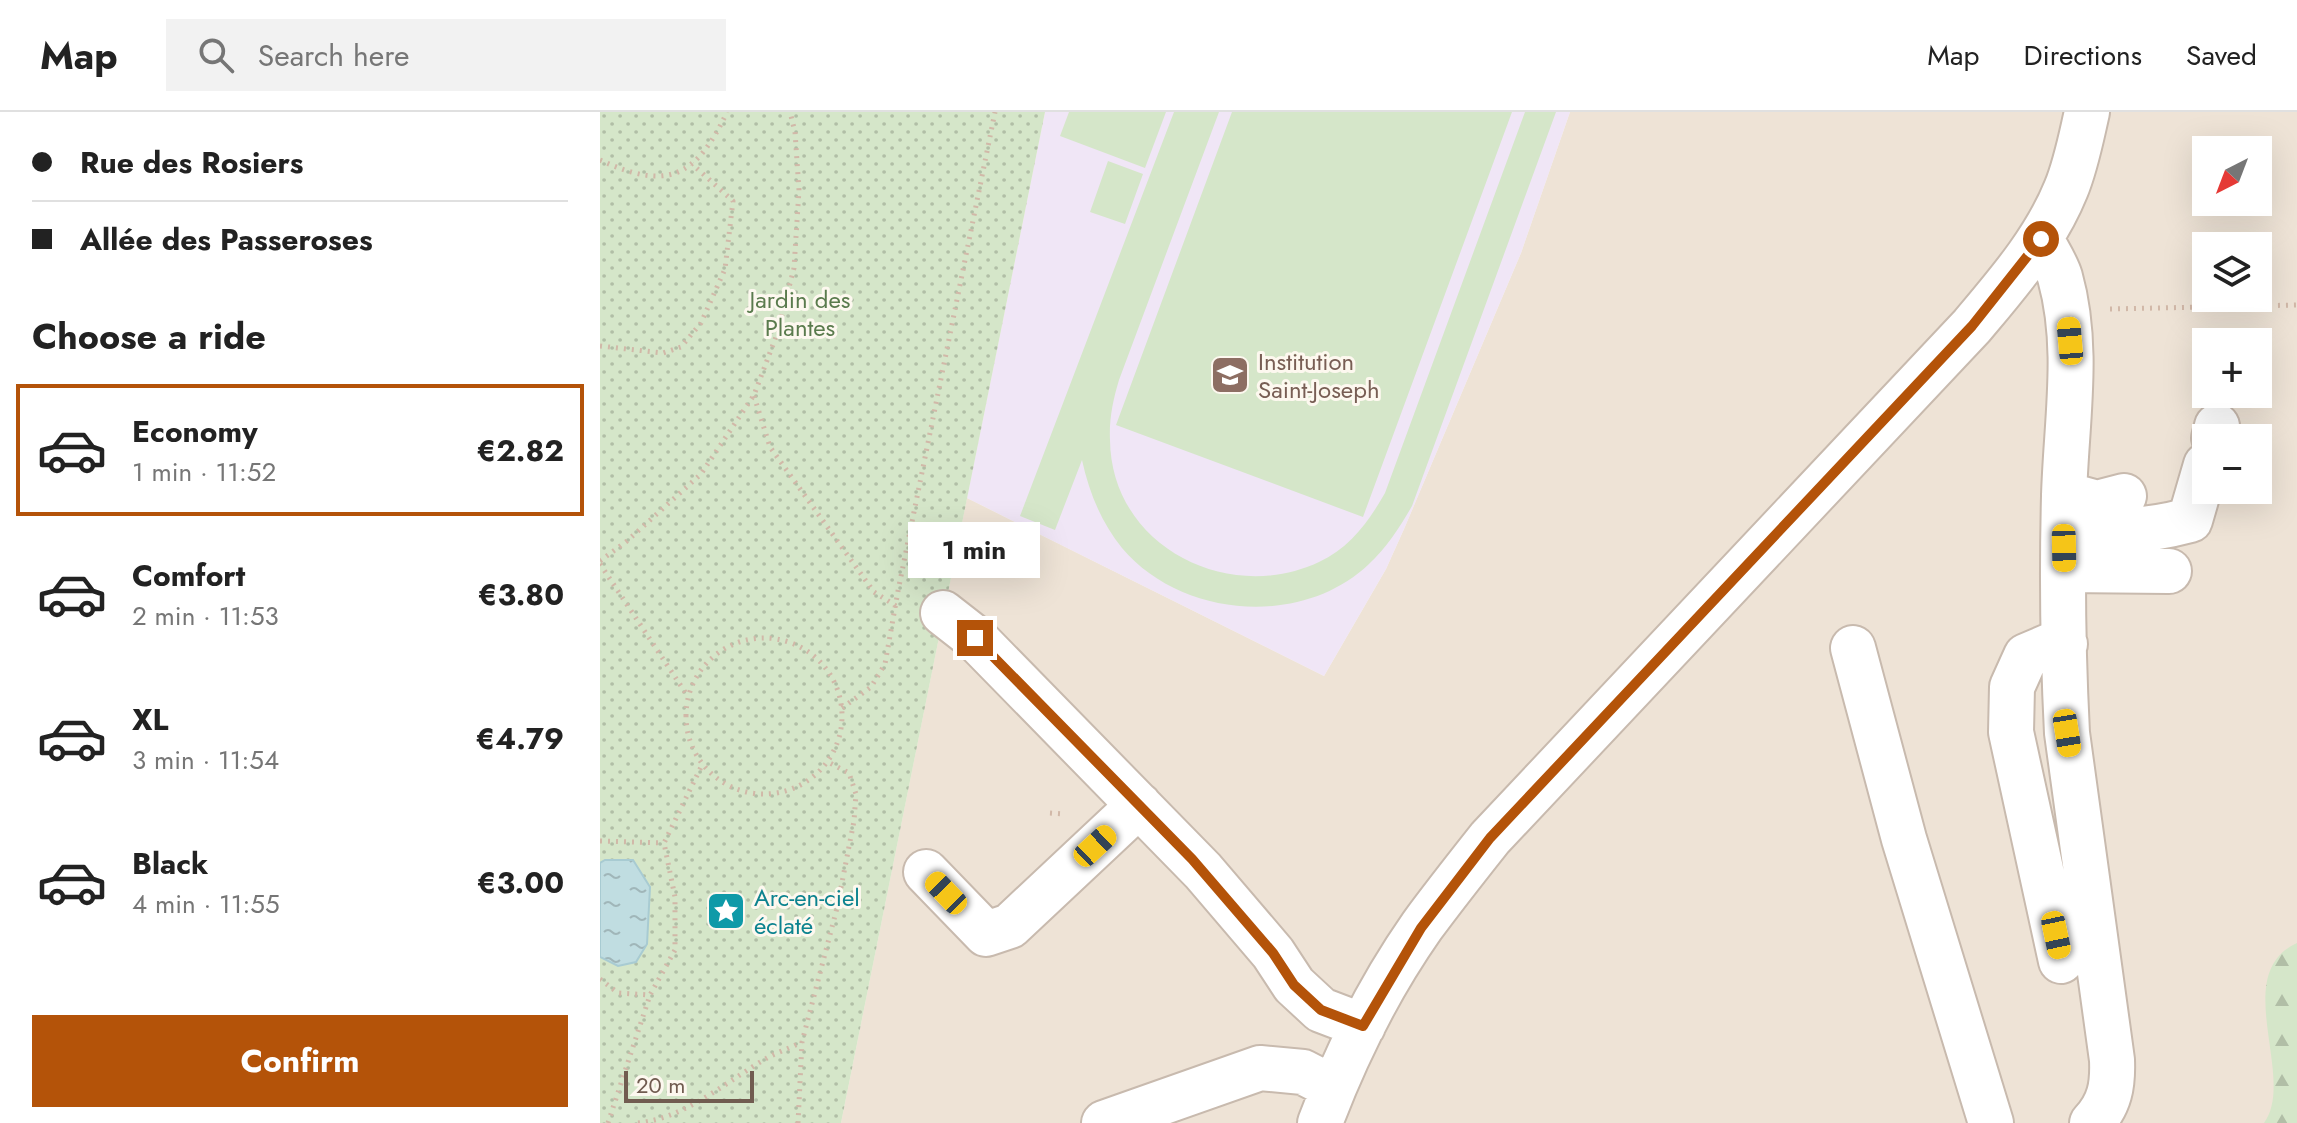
<!DOCTYPE html>
<html lang="en">
<head>
<meta charset="utf-8">
<style>
  body { margin:0; font-family:Jost,sans-serif; background:#f2f2f2; color:#222; height:100vh; display:flex; flex-direction:column; font-size:30px; white-space:nowrap }
  * { box-sizing:border-box; margin:0 }
  p { font-size:26px; color:#767676 }
  .icon { flex:none; width:44px; height:44px; fill:none; stroke:currentColor; stroke-width:2; stroke-linecap:round; stroke-linejoin:round }
  .map { position:relative; flex:1; overflow:hidden }
  .drawer { display:flex; flex-direction:column; background:#fff; width:600px }
  .drawer>* { flex:none }
  .hud { display:grid; align-content:center; height:176px; padding:0 32px; background:#fff }
  .needle { width:52px; rotate:222deg }
  .controls { position:absolute; left:1592px; top:24px; display:grid; gap:16px }
  .controls a { display:grid; place-items:center; width:80px; height:80px; border-radius:0px; background:#fff; box-shadow:0 8px 32px #0002; font-size:40px }
  .scale { position:absolute; left:24px; bottom:20px; width:130px; box-sizing:border-box; padding-left:8px; border:4px solid #715c50; border-top:0; font-size:22px; line-height:28px; white-space:nowrap; color:#715c50; -webkit-text-stroke:6px #fdf8ef; paint-order:stroke }
  .end { position:absolute; width:36px; height:36px; margin:-18px; border:10px solid #b45309; background:#fff; box-shadow:0 0 0 4px #fff }
  .from { border-radius:50% }
  .bubble { position:absolute; height:56px; border-radius:0px; background:#fff; box-shadow:0 8px 32px #0002; font-size:26px; font-weight:700; line-height:56px; text-align:center }
  .car { position:absolute; width:24px; height:48px; margin:-24px -12px; border-radius:10px; box-shadow:0 0 6px 2px #0007; background:linear-gradient(#f5c518 24%,#345 0 40%,#f5c518 0 76%,#345 0 86%,#f5c518 0) }
  .hud b { display:flex; align-items:center; gap:28px; height:76px; font-size:30px }
  .hud b+b { border-top:2px solid #e0e0e0 }
  .hud i { width:20px; height:20px; background:#222 }
  ul { padding:0; list-style:none }
  li { display:flex; align-items:center; gap:24px; height:132px; margin:0 16px 12px; padding:0 16px; border:4px solid transparent; border-radius:0px }
  li div { flex:1 }
  li b { display:block; font-size:30px }
  li em { font-style:normal; font-weight:700 }
  li.selected { border-color:#b45309 }
  li>.icon { width:72px; height:72px; stroke-width:1.5 }
  h2 { padding:0 32px; font-size:36px; line-height:96px }
  .primary-button { display:flex; gap:16px; margin-top:auto; padding:16px 32px }
  .primary-button a { flex:1; height:92px; border-radius:0px; background:#b45309; color:#fff; font-size:32px; font-weight:700; line-height:92px; text-align:center }
  header { display:flex; align-items:center; gap:48px; box-sizing:border-box; height:112px; padding:0 40px; background:#fff; border-bottom:2px solid #e0e0e0 }
  header strong { font-size:38px }
  nav { display:flex; gap:44px; margin-inline-start:auto; font-size:28px }
  .search { width:560px; height:72px; background:#f2f2f2; display:flex; align-items:center; gap:20px; box-sizing:border-box; padding:0 28px; border-radius:0px; color:#767676; font-size:30px }
  main { display:flex; flex:1; min-height:0 }
  .map>svg:first-child { display:block }
</style>
</head>
<body>
<header>
<strong>Map</strong>
<div class="search"><svg class="icon" aria-label="search" viewBox="0 0 24 24"><circle cx="10" cy="10" r="6"/><path d="M15 15l6 6"/></svg>Search here</div>
<nav><a>Map</a><a>Directions</a><a>Saved</a></nav>
</header>
<main>
<section class="drawer">
<div class="hud">
<b><i class="from"></i>Rue des Rosiers</b>
<b><i></i>Allée des Passeroses</b>
</div>
<h2>Choose a ride</h2>
<ul>
<li class="selected"><svg class="icon" aria-label="car" viewBox="0 0 24 24"><path d="M5 17H2v-5l4-1 3-4h7l3 4 3 1v5h-3M9 17h6M6 11h13"/><circle cx="7" cy="17" r="2"/><circle cx="17" cy="17" r="2"/></svg><div><b>Economy</b><p>1 min · 11:52</p></div><em>€2.82</em></li>
<li><svg class="icon" aria-label="car" viewBox="0 0 24 24"><path d="M5 17H2v-5l4-1 3-4h7l3 4 3 1v5h-3M9 17h6M6 11h13"/><circle cx="7" cy="17" r="2"/><circle cx="17" cy="17" r="2"/></svg><div><b>Comfort</b><p>2 min · 11:53</p></div><em>€3.80</em></li>
<li><svg class="icon" aria-label="car" viewBox="0 0 24 24"><path d="M5 17H2v-5l4-1 3-4h7l3 4 3 1v5h-3M9 17h6M6 11h13"/><circle cx="7" cy="17" r="2"/><circle cx="17" cy="17" r="2"/></svg><div><b>XL</b><p>3 min · 11:54</p></div><em>€4.79</em></li>
<li><svg class="icon" aria-label="car" viewBox="0 0 24 24"><path d="M5 17H2v-5l4-1 3-4h7l3 4 3 1v5h-3M9 17h6M6 11h13"/><circle cx="7" cy="17" r="2"/><circle cx="17" cy="17" r="2"/></svg><div><b>Black</b><p>4 min · 11:55</p></div><em>€3.00</em></li>
</ul>
<div class="primary-button"><a>Confirm</a></div>
</section>
<div class="map">
<svg width="1697" height="1011" viewBox="0 0 1697 1011">
  <defs>
    <pattern id="forest-firs" width="22" height="20" patternUnits="userSpaceOnUse" patternTransform="scale(2)"><rect width="22" height="20" fill="#d5e6c9"/><path d="M5 1l3.5 6h-7zM16 11l3.5 6h-7z" fill="#b1bea6"/></pattern>
    <pattern id="park-dots" width="8" height="8" patternUnits="userSpaceOnUse" patternTransform="scale(2)"><rect width="8" height="8" fill="#d5e6c9"/><path d="M2 2h.1M6 6h.1" fill="none" stroke="#b1bea6" stroke-width="1.8" stroke-linecap="round"/></pattern>
    <pattern id="water-ripples" width="26" height="14" patternUnits="userSpaceOnUse" patternTransform="scale(2)"><rect width="26" height="14" fill="#c0dde1"/><path d="M2 4q2-2 4 0t4 0M15 11q2-2 4 0t4 0" fill="none" stroke="#a0b6b9"/></pattern>
  </defs>
  <rect width="100%" height="100%" fill="#faf3e9"/>
  <path fill="#eee3d6" fill-rule="evenodd" d="M970,0H1697V1011H241L367,386L724,564L786,457L804,417L921,141ZM1606,38H1658V90H1606ZM1606,134H1658V186H1606ZM1606,230H1658V282H1606ZM1606,326H1658V378H1606Z"/>
  <path fill="#f0e6f6" d="M445,0H970L921,141L804,417L786,457L724,564L367,386Z"/>
  <path fill="#d5e6c9" d="M469,0H566L545,56L460,24Z
    M574,0H619L519,268C513,288 509,307 510,328C511,434 628,493 719,450C750,436 769,409 785,381L925,0H956L812,394C800,415 787,435 769,452C702,516 581,506 522,436C501,410 489,380 482,348L455,418L420,404Z
    M632,0H912L763,405L516,313Z
    M508,49L543,62L525,112L490,100Z"/>
  <path fill="url(#forest-firs)" d="M1697,831V1011H1664C1697,966 1629,862 1697,831Z"/>
  <path fill="url(#park-dots)" d="M0,0H445L241,1011H0Z"/>
  <path fill="url(#water-ripples)" stroke="#a8cbd2" stroke-width="2" d="M5,748H33L50,775L47,832L36,850L18,854L0,845V751Z"/>
  <g fill="none" stroke-linecap="round" stroke-linejoin="round">
    <g stroke="#c8baae" stroke-width="48">
      <path id="minor" d="M1441,127C1447,139 1456,152 1460,165C1480,236 1466,311 1464,384C1462,462 1463,543 1467,621L1512,948C1513,973 1510,992 1492,1011
        M1614,326L1617,314
        M1464,382L1497,391L1524,384
        M1464,414C1514,420 1541,421 1590,408L1606,353
        M1464,458L1569,459
        M343,501L375,526L603,759L673,841L694,873L721,898L763,914
        M1253,536L1304,727L1391,1011
        M326,760L386,822L410,814L539,693
        M1461,849L1411,620L1412,575L1426,544L1454,532H1465
        M504,1011L660,956L703,960L734,976
        M720,1011C746,942 780,874 822,814C844,784 867,755 890,726L1372,214C1408,171 1445,129 1466,77C1476,53 1481,26 1487,0"/>
    </g>
    <path stroke="#d1b8a8" stroke-width="5" stroke-dasharray="2 6" stroke-linecap="butt" d="M0,48C67,79 96,66 127,0
      M1510,197L1697,193
      M0,234L63,241L81,235L101,211L125,157L133,89L92,52
      M154,284L170,335L274,480L296,494
      M0,449L27,429L101,362L154,283L177,222L194,156L199,78L195,20L190,0
      M0,452L87,583
      M86 604a78 78 0 1 1 156 0a78 78 0 1 1-156 0Z
      M242,596L271,575L285,552L298,479L395,0
      M450,701L465,702
      M0,729L64,731
      M0,867L18,881L50,883L75,838V785L64,731L102,653
      M8,1011L50,883
      M38,1011C86,1006 127,969 167,946C178,940 190,936 202,930
      M198,1011L202,930L237,796L254,709L256,682L249,661L228,650"/>
    <use href="#minor" stroke="#fff" stroke-width="44"/>
  </g>
  <g fill="none" stroke-linecap="round" stroke-linejoin="round">
    <path stroke="#b45309" stroke-width="10" d="M375,526L592,747L673,841L694,873L721,898L763,914L821,816L890,726L1372,214L1441,127"/>
  </g>
  <defs>
    <g id="school-square" transform="scale(2)"><rect x="-9" y="-9" width="18" height="18" rx="4" fill="#8d6e63" stroke="#fdf8ef"/><path d="M0-5L7-2L0 1L-7-2ZM-4 1L0 2.5L4 1V4Q0 6-4 4Z" fill="#fff"/></g>
    <g id="sight-square" transform="scale(2)"><rect x="-9" y="-9" width="18" height="18" rx="4" fill="#0f9aa8" stroke="#fdf8ef"/><path d="M0-6L1.8-2.2L6-1.7L2.9 1.2L3.7 5.4L0 3.3L-3.7 5.4L-2.9 1.2L-6-1.7L-1.8-2.2Z" fill="#fff"/></g>
  </defs>
  <g fill-rule="evenodd">
    <use href="#school-square" x="630" y="263"/>
    <use href="#sight-square" x="126" y="799"/>
  </g>
  <g text-anchor="middle" dominant-baseline="central" stroke-width="6" stroke-linejoin="round" paint-order="stroke">
    <g font-size="24" fill="#5a7b4d" stroke="#fdf8ef">
      <text x="200" y="187">Jardin des<tspan x="200" dy="28">Plantes</tspan></text>
    </g>
    <g font-size="24" fill="#785e54" stroke="#fdf8ef" text-anchor="start">
      <text x="658" y="249">Institution<tspan x="658" dy="28">Saint-Joseph</tspan></text>
    </g>
    <g font-size="24" fill="#0d838f" stroke="#fdf8ef" text-anchor="start">
      <text x="154" y="785">Arc-en-ciel<tspan x="154" dy="28">éclaté</tspan></text>
    </g>
  </g>
</svg>
<div class="controls">
<a><svg class="needle" viewBox="-14 -14 28 28"><path d="M0-13l5 13h-10z" fill="#e53935"/><path d="M0 13l5-13h-10z" fill="#767676"/></svg></a>
<a><svg class="icon" aria-label="layers" viewBox="0 0 24 24"><path d="M12 4l9 5-9 5-9-5zM3 14l9 5 9-5"/></svg></a>
<a>+</a>
<a>−</a>
</div>
<div class="scale">20 m</div>
<i class="end from" style="left:1441px;top:127px"></i>
<i class="end" style="left:375px;top:526px"></i>
<div class="bubble" style="left:308px;top:410px;width:132px">1 min</div>
<i class="car" style="left:1470px;top:229px;rotate:355deg"></i>
<i class="car" style="left:1464px;top:436px;rotate:179deg"></i>
<i class="car" style="left:1467px;top:621px;rotate:171deg"></i>
<i class="car" style="left:495px;top:734px;rotate:47deg"></i>
<i class="car" style="left:346px;top:781px;rotate:316deg"></i>
<i class="car" style="left:1456px;top:823px;rotate:168deg"></i>
</div>
</main>
</body>
</html>
